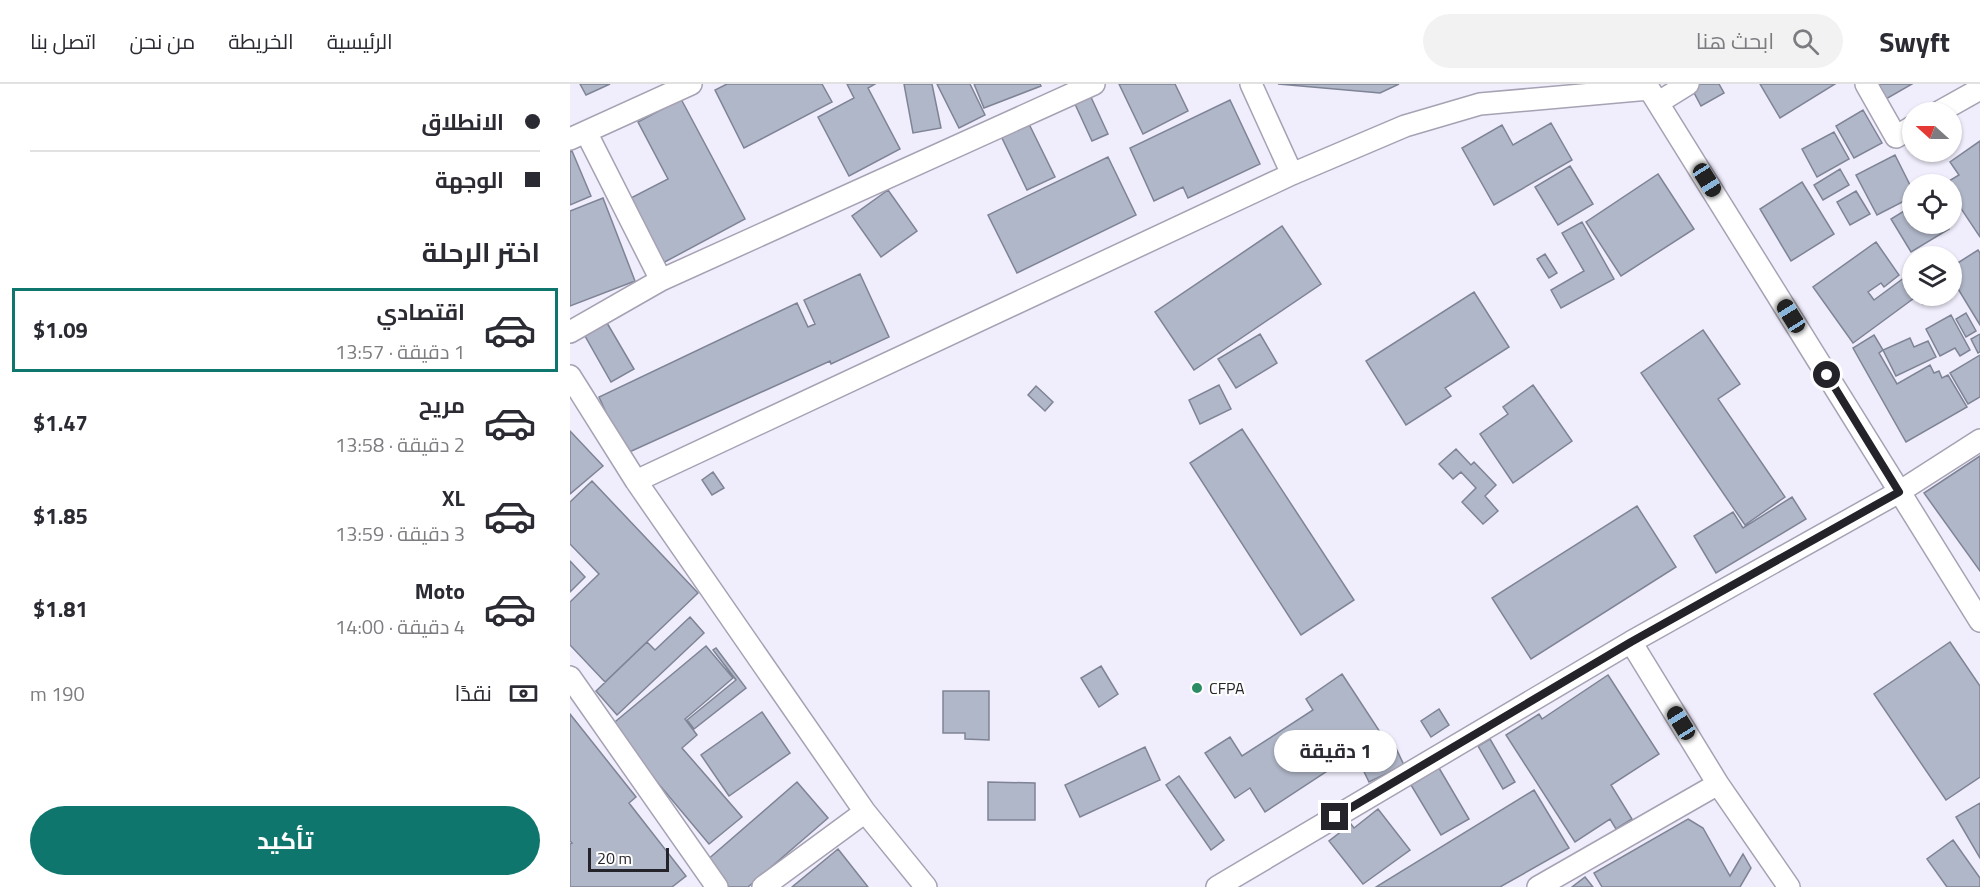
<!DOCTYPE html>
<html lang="ar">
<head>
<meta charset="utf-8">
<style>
  body { margin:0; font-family:"Titillium Web",Cairo,sans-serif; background:#f2f2f3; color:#2b2b33; direction:rtl; height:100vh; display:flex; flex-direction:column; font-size:22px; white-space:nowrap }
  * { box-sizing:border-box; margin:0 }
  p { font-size:20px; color:#7c7c81 }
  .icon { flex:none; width:33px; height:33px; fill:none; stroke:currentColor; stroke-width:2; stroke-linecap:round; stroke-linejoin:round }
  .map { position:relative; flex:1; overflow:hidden; direction:ltr }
  .details { display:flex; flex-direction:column; background:#fff; width:570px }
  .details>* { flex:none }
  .banner { display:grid; align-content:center; height:132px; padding:0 30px; background:#fff }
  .needle { width:39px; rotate:291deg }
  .fabs { position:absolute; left:1332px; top:18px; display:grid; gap:12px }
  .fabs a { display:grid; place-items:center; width:60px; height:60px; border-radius:50%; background:#fff; box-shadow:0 2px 4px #0004; font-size:30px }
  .scale { position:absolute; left:18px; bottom:15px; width:81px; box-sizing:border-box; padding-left:6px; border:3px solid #25232a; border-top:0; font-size:16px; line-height:21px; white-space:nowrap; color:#25232a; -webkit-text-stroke:4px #fdfdfd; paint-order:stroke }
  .end { position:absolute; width:27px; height:27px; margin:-14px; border:8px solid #25232a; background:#fff; box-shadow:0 0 0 3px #fff }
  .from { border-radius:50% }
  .bubble { position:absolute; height:42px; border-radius:21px; background:#fff; box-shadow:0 2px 4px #0004; font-size:20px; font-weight:700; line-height:42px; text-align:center; direction:rtl }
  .car { position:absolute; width:18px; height:36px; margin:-18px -9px; border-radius:8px; box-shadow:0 0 4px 2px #0007; background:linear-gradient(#222 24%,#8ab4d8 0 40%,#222 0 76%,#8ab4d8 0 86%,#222 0) }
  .banner b { display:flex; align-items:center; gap:21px; height:57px; font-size:22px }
  .banner b+b { border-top:2px solid #e1e1e2 }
  .banner i { width:15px; height:15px; background:#2b2b33 }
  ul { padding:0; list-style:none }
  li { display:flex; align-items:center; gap:18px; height:84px; margin:0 12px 9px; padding:0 18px; border:3px solid transparent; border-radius:0px }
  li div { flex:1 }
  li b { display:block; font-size:22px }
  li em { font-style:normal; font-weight:700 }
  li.on { border-color:#0f766e }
  li>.icon { width:54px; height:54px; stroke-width:1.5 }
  h2 { padding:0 30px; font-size:27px; line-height:72px }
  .pay { display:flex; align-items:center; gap:15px; height:66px; padding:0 30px; font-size:22px }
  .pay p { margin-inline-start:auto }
  .cta { display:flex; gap:12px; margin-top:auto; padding:12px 30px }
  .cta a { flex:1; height:69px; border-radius:36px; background:#0f766e; color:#fff; font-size:24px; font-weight:700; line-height:69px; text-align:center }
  header { display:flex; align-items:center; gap:36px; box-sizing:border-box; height:84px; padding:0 30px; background:#fff; border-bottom:2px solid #e1e1e2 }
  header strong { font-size:28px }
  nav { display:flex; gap:33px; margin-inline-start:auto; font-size:21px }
  .search { width:420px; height:54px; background:#f2f2f3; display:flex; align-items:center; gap:15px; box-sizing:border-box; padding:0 21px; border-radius:33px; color:#7c7c81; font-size:22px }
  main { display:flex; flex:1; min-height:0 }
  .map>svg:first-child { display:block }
</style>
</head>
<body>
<header>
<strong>Swyft</strong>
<div class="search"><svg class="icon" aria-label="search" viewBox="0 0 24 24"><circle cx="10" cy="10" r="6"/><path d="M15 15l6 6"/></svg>ابحث هنا</div>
<nav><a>الرئيسية</a><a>الخريطة</a><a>من نحن</a><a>اتصل بنا</a></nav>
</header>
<main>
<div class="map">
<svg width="1410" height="803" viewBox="0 0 1410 803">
  <rect width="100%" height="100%" fill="#f0edfc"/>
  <path fill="#b0b7c8" stroke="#7e8495" stroke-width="1.5" d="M10,0H40L16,11Z
    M157,0H252L262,18L174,64L145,6Z
    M277,0H305L298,4L330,65L279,92L248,33L284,14Z
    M334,0H362L371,44L343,49Z
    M367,0H400L415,31L389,44Z
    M404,0H470L471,2L414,24Z
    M549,0H605L618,27L573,50Z
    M708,0H829L810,9Z
    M1126,0H1149L1154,9L1131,22L1121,3Z
    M1190,0H1265L1210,34Z
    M1307,0H1342L1316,15Z
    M520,11L538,50L522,57L504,18Z
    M111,15L175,135L91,180L57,116L98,95L68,38Z
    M660,16L690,80L618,114L613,103L584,117L560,64Z
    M1293,26L1312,59L1284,74L1266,42Z
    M458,38L485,93L457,106L431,52Z
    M981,39L1002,76L924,121L892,64L932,41L943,61Z
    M1264,48L1279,75L1247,93L1232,65Z
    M1410,57V153L1382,111V100H1374L1389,91L1380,78Z
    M2,67L21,112L0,121V68Z
    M1325,71L1342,105V113L1307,131L1286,91Z
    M538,73L566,131L447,189L418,131Z
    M1000,82L1023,120L988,141L965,103Z
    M1270,85L1279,101L1253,116L1244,101Z
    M1088,90L1124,145L1051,192L1016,138Z
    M1232,98L1264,150L1221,177L1190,125Z
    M318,106L347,147L311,173L282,132Z
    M1286,107L1300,130L1280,141L1267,118Z
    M33,114L65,197L0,222V127Z
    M1342,122V140H1376L1379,145L1341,168L1321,135Z
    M1012,138L1044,195L991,224L981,206L1014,187L992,149Z
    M712,142L751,200L624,286L585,228Z
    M1306,158L1329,191L1314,203L1311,199L1298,208L1304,216L1342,188V212H1364L1353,220L1347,212L1283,259L1243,203Z
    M1408,166L1410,169V241L1382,195V187L1386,185L1383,182Z
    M975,170L987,189L979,194L967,175Z
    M290,190L319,253L261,280L260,277L55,370L29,313L227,219L238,243L245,240L234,216Z
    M904,208L939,263L875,304L881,312L836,341L796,277Z
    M1396,229L1406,247L1396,253L1386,235Z
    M1381,231L1400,266L1390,272L1385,264L1370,272L1356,245Z
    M37,239L64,285L41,298L15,252Z
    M1133,246L1170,300L1148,315L1215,413L1175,441L1071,289Z
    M690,250L707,279L666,304L648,275Z
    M1410,250V268L1408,269L1401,255Z
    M1304,251L1313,266L1309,269L1327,300L1360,281L1364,289L1369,287L1372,294L1378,291L1397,323L1336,358L1283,264Z
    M1340,254L1344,263L1358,257L1366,273L1326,292L1313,266Z
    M1410,271V313L1398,320L1380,289Z
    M649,301L661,325L630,340L619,316Z
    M963,301L1002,357L943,399L910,350L938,330L933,323Z
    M466,302L483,318L475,327L458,311Z
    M672,345L784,516L731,551L620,379Z
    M0,347L33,382L0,410Z
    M886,365L901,381L904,378L926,401L915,412L928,427L913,440L892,418L906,404L891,388L883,395L869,380Z
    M1410,372V487L1354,409Z
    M143,388L154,404L142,411L132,396Z
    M22,397L128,509L35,598L0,561V518L29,490L0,460V418Z
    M1222,413L1236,435L1146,489L1124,452L1163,428L1173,444Z
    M1067,422L1106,483L961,575L922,514Z
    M0,477L15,493L0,508Z
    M120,533L134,549L47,631L26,607L77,558L85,566Z
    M1380,558L1410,602V693L1376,716L1304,610Z
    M136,562L163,594L115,635L127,651L112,664L172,733L139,760L40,642Z
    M146,564L176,604L124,645L117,636L166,596L143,566Z
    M531,582L548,610L529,623L511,594Z
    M772,590L812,651L695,728L680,704L665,714L635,669L660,653L672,672L743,626L736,615Z
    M1038,591L1089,670L1041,701L1062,735L1046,745L1040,735L1005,758L936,651L969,630L972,635Z
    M373,607H419V656L395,655V649H373Z
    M869,625L879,641L861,653L851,637Z
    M192,628L220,669L159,712L131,671Z
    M0,630L66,713L59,719L116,792L102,803H0V760L2,759L0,757Z
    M920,655L945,698L933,705L908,662Z
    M822,656L834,681L799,698L787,673Z
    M575,663L590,696L510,733L495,701Z
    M869,684L899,735L871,751L841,701Z
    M609,692L654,756L641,766L596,701Z
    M227,698L258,734L178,803H159L136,777Z
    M418,698L465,699V736H418Z
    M964,706L999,764L930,803H806Z
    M1410,719V774L1386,733Z
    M808,725L840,766L793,800L759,757L781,740L784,744Z
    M1118,735L1133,744L1160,792L1173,770L1181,784L1170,803H1032L1024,789Z
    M1383,756L1410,794V803H1377L1357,775Z
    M268,765L298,803H222Z
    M1015,793L1023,803H1002Z"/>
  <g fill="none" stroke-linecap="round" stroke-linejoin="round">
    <g stroke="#a6a2b3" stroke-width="24">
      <path id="minor" d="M681,0L722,90
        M1076,0L1410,537
        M1296,0L1326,53L1342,43
        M1089,18L1118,0
        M1369,28L1410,5
        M16,48L91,196
        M0,55L121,0
        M0,248L91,196L524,0
        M0,292L66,397L295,728L356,803
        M66,397L722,90L835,42L910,20L1079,5
        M1061,558L1148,700L1219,803
        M0,593L147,803
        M193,803L295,728
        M647,803L1061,558L1329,408L1410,356
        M968,803L1148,700"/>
    </g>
    <use href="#minor" stroke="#fff" stroke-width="21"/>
  </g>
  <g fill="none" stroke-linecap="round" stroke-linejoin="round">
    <path stroke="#25232a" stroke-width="8" d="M765,733L1061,558L1329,408L1257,291"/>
  </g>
  <circle fill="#2b8b64" stroke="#fdfdfd" stroke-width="2" cx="627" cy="604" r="6"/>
  <g text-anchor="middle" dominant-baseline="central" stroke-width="4.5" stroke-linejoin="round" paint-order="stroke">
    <g font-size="16" fill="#25232a" stroke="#fdfdfd" text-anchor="start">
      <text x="639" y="604">CFPA</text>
    </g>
  </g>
</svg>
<div class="fabs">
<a><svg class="needle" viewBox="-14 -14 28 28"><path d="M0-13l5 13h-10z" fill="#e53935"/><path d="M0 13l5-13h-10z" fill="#7c7c81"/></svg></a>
<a><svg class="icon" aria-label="locate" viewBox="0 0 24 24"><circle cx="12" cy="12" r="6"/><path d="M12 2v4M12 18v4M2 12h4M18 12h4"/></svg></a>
<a><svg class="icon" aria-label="layers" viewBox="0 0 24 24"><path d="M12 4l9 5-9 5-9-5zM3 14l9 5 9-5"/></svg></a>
</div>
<div class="scale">20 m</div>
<i class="end from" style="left:1257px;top:291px"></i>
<i class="end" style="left:765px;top:733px"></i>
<div class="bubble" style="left:704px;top:646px;width:123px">1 دقيقة</div>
<i class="car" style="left:1137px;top:96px;rotate:148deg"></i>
<i class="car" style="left:1221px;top:232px;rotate:328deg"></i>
<i class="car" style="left:1111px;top:639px;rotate:328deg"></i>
</div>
<section class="details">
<div class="banner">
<b><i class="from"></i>الانطلاق</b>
<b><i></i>الوجهة</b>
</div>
<h2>اختر الرحلة</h2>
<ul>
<li class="on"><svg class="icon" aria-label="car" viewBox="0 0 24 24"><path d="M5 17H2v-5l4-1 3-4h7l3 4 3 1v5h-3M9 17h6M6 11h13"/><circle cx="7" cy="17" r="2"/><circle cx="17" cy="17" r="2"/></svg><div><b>اقتصادي</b><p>1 دقيقة · 13:57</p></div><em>$1.09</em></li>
<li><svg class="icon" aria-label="car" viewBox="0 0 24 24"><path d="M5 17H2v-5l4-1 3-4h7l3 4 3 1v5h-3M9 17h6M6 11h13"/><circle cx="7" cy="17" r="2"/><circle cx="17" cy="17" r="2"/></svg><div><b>مريح</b><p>2 دقيقة · 13:58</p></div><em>$1.47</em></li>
<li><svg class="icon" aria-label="car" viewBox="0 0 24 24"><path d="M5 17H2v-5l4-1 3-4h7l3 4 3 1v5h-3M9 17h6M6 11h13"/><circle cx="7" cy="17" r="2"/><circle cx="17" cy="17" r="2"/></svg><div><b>XL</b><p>3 دقيقة · 13:59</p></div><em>$1.85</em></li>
<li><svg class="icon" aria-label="car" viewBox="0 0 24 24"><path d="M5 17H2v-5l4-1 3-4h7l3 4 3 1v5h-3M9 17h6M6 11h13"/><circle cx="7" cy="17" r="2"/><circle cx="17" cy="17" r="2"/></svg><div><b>Moto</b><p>4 دقيقة · 14:00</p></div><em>$1.81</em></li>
</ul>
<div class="pay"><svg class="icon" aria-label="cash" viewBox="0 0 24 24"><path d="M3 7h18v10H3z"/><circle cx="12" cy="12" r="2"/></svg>نقدًا<p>190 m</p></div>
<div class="cta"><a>تأكيد</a></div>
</section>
</main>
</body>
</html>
